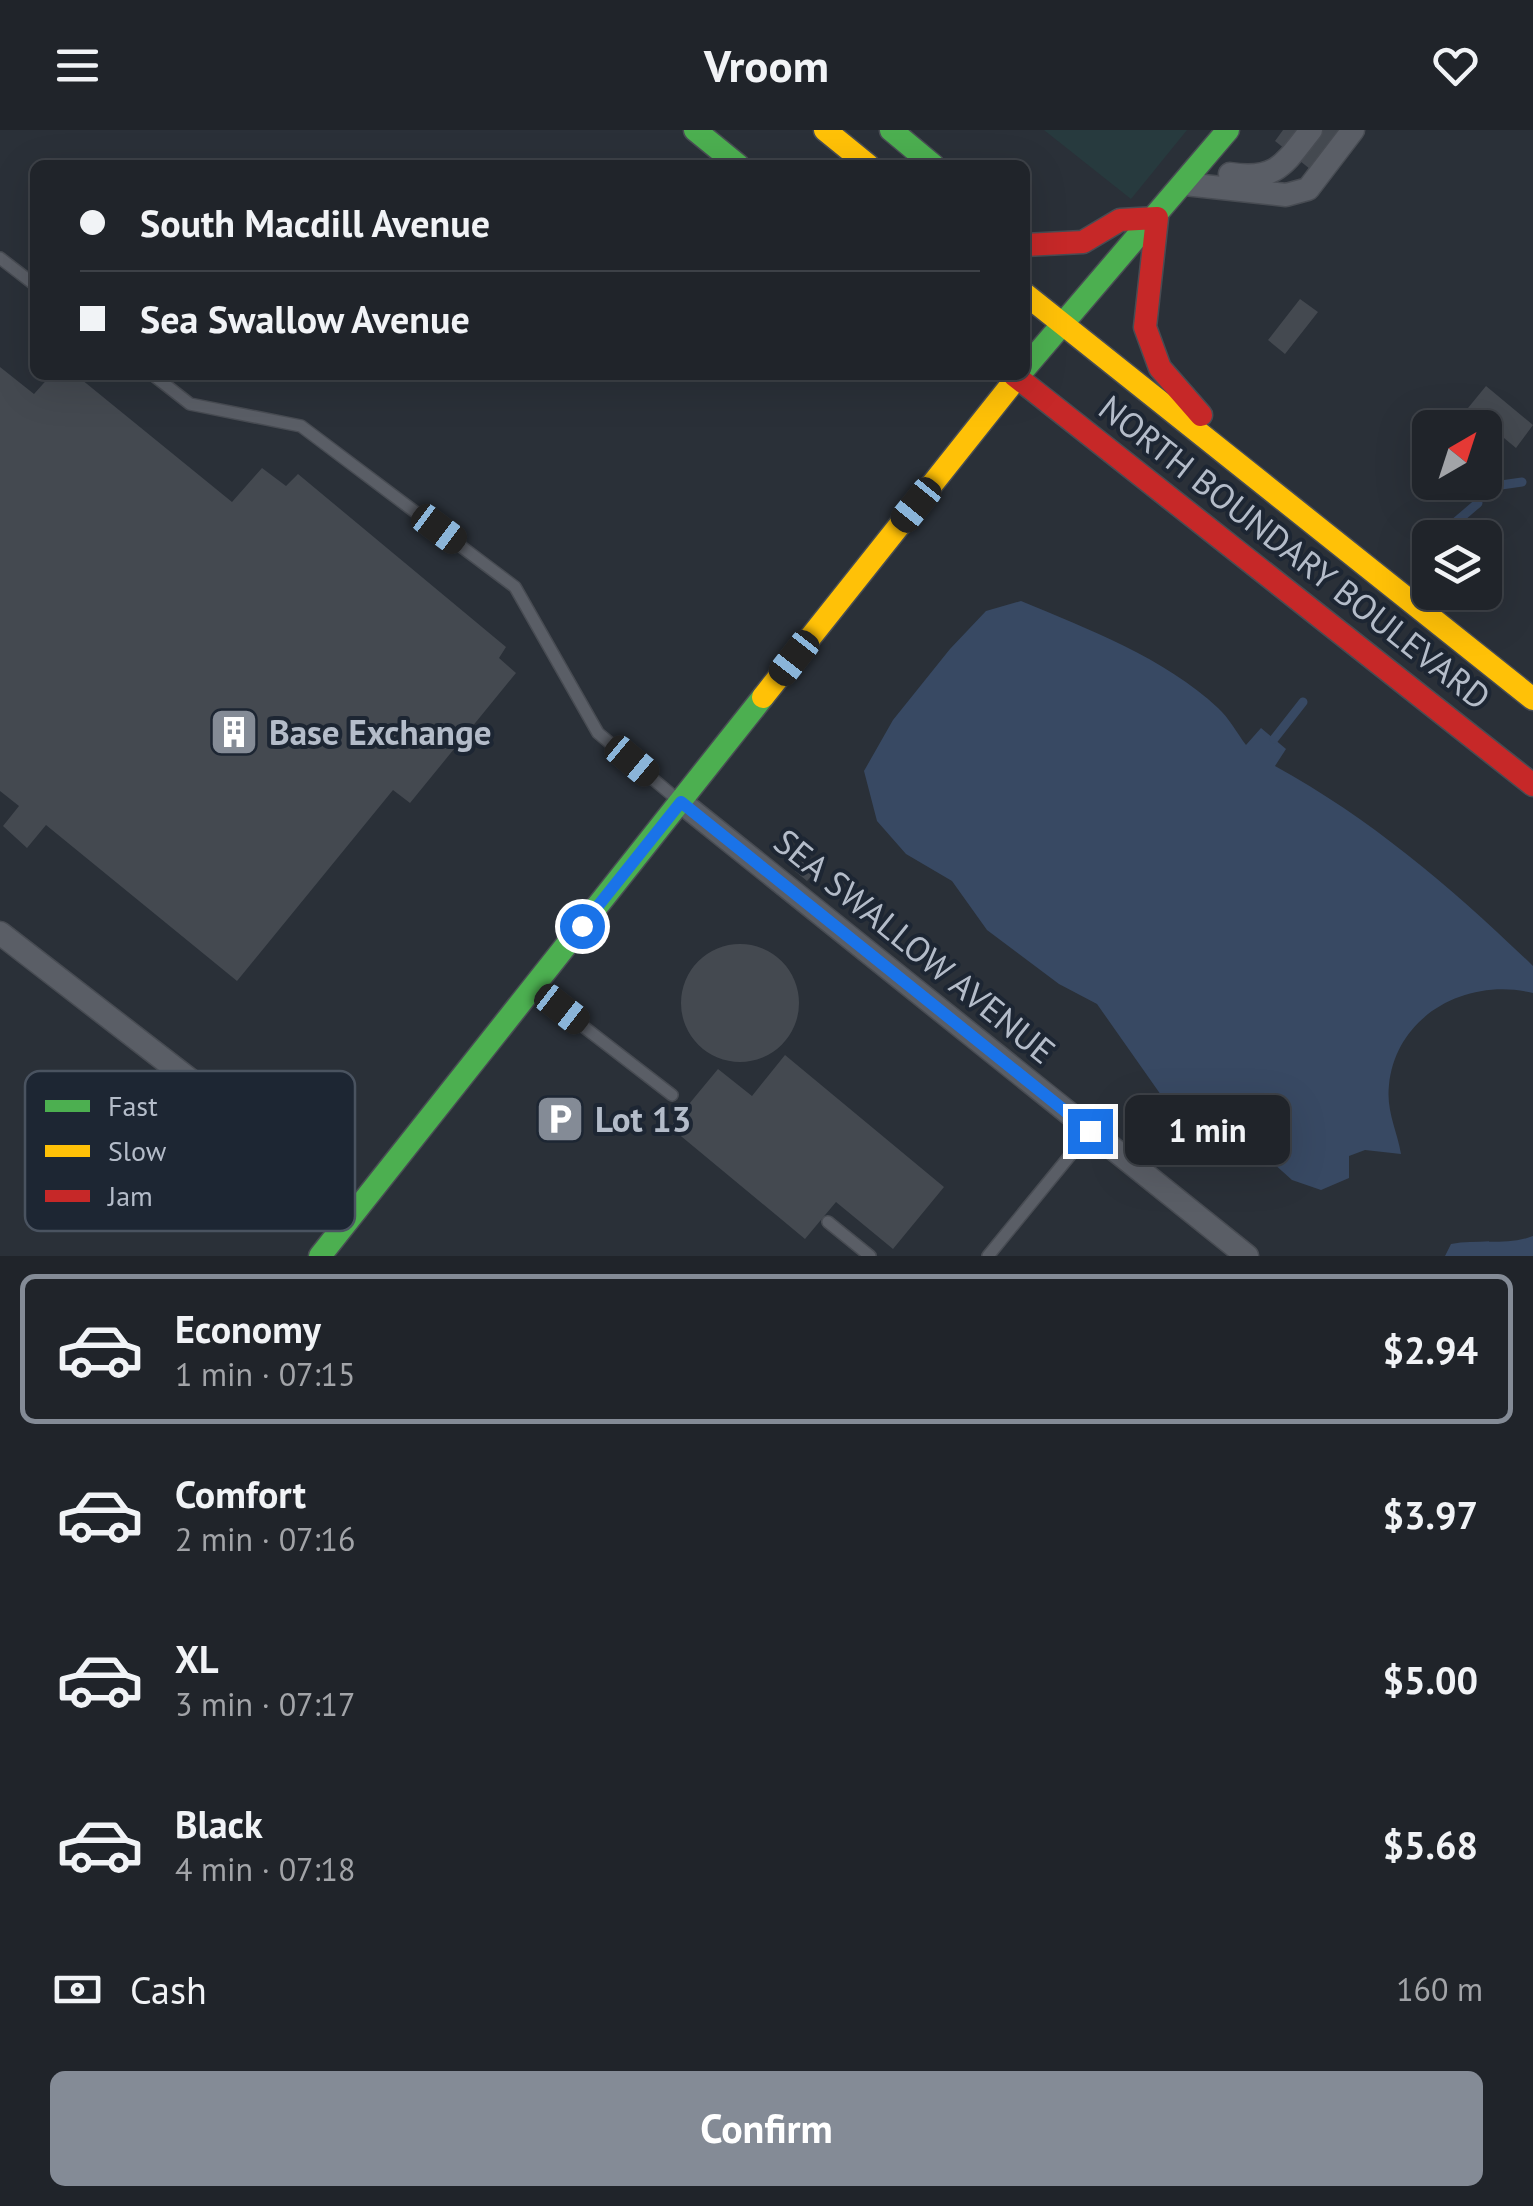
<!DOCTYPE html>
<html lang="en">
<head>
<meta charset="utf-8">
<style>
  body { margin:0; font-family:"PT Sans",sans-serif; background:#282c32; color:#f1f3f6; height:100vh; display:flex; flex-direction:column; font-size:38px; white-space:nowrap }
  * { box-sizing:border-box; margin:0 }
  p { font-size:32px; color:#a2a4a8 }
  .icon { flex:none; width:55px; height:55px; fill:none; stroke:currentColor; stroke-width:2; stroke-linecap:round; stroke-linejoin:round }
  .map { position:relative; height:1126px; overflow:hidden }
  .side { display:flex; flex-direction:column; background:#20242a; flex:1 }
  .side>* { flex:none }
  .banner { position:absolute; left:30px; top:30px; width:1000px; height:220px; border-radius:15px; box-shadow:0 10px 40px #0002,0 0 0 2px #3d4147; display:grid; align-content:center; height:220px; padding:0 50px; background:#20242a }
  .needle { width:65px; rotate:39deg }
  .tools { position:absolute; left:1412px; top:280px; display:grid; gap:20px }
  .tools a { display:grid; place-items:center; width:90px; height:90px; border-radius:15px; background:#20242a; box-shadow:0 10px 40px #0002,0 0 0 2px #3d4147; font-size:50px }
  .end { position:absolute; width:45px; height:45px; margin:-22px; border:12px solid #1a73e8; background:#fff; box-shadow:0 0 0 5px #fff }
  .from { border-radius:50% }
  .bubble { position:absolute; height:70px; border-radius:15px; background:#20242a; box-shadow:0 10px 40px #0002,0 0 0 2px #3d4147; font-size:32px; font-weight:600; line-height:70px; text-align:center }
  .car { position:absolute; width:30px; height:60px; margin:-30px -15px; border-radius:12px; box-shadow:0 0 8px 2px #0007; background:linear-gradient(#222 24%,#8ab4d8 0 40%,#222 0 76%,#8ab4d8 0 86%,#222 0) }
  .banner b { display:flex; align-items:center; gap:35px; height:95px; font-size:38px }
  .banner b+b { border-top:2px solid #3d4147 }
  .banner i { width:25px; height:25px; background:#f1f3f6 }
  ul { padding:18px 0 0; list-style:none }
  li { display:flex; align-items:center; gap:30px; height:150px; margin:0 20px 15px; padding:0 30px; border:5px solid transparent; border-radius:15px }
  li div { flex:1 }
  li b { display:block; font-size:38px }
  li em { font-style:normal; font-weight:600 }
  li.on { border-color:#848b96 }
  li>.icon { width:90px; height:90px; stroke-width:1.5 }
  .pay { display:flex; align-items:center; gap:25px; height:110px; padding:0 50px; font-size:38px }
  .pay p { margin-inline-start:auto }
  .action { display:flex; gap:20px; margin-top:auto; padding:20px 50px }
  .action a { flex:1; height:115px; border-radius:15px; background:#848b96; color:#fff; font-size:40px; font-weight:600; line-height:115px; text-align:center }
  header { display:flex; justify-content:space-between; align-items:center; height:130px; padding:0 50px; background:#20242a; font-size:45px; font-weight:600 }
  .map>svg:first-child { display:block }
</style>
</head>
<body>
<header><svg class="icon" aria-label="menu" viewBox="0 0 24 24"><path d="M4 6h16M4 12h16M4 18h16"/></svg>Vroom<svg class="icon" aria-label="heart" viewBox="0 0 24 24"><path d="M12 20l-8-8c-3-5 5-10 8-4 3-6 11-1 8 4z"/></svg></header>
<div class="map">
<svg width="1533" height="1126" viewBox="0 0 1533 1126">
  <rect width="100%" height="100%" fill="#2a3038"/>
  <path fill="#273a3e" d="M1044,0H1187L1131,69Z"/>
  <path fill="#384963" d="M1021,471C1088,499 1165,528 1218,578C1229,588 1237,603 1246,615L1261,598L1286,619L1275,636C1373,690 1453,759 1533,836V863C1467,847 1396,885 1389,955C1386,981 1397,1000 1401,1024L1365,1020L1349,1026V1048L1321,1060L1292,1050L1242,1005L1161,965L1097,874L1059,854L987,800L952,751L906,724L877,691L864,641L893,590L950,519L986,481Z
    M1533,1106V1126H1445L1451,1114C1479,1109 1508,1116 1533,1106Z"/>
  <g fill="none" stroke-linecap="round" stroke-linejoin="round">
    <path stroke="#384963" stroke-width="9" d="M1501,355L1522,352
      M1437,408L1478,373
      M1415,430L1430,413
      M1274,609L1303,572"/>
  </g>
  <path fill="#444950" d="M1283,0H1358L1320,47L1275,11Z
    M1300,169L1318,182L1285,224L1268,210Z
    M0,237L34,264L51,245H76L232,372L262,338L286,356L298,344L506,517L499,528L516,543L410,673L393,660L237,851L46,695L27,718L3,696L19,676L0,661Z
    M1486,256L1533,295L1516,318L1468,278Z
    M803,730L816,741L807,751L795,741Z
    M681 873a59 59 0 1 1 118 0a59 59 0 1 1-118 0Z
    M785,925L944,1057L893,1119L836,1072L805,1109L670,997L718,939L752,966Z"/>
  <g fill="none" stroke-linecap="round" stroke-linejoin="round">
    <g stroke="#484c53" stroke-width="14">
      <path id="lane" d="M0,128L35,155
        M153,245L190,274L301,296L515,457L598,603L678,670
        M536,860L672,965
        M828,1092L870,1126
        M988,1126L1090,1001"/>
    </g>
    <g stroke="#484c53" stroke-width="25">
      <path id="street" d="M1230,44C1277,51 1284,34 1311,0
        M1185,54L1286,65L1308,59L1353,0
        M681,672L1247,1126
        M0,803L357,1079"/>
    </g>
    <g stroke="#484c53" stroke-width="25">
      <path id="fast" d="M695,0L738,35
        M891,0L933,35
        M1025,238L1228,0
        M320,1126L763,567"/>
    </g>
    <g stroke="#484c53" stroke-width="25">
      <path id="slow" d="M825,0L868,35
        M1025,164L1533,569
        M763,567L1019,245"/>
    </g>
    <g stroke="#484c53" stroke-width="25">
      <path id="jam" d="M1157,88L1145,197L1160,238L1201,285
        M1025,115L1083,112L1120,90L1157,88
        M1014,245L1533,655"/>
    </g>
    <use href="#lane" stroke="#5a5e66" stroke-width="11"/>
    <use href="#street" stroke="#5a5e66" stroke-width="22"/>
    <use href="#fast" stroke="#4caf50" stroke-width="22"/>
    <use href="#slow" stroke="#ffc107" stroke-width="22"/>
    <use href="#jam" stroke="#c62828" stroke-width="22"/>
  </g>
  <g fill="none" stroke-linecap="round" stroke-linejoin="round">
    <path stroke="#1a73e8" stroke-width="12" d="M582,796L681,672L1090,1001"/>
  </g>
  <defs>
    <g id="building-square" transform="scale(2.5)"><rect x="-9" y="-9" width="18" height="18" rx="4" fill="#848b96" stroke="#1d2633"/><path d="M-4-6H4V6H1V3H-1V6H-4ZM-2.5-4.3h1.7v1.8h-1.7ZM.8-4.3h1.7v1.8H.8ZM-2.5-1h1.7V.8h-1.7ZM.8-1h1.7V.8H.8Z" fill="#fff"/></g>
    <g id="parking-square" transform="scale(2.5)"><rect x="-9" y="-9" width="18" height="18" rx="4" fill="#848b96" stroke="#1d2633"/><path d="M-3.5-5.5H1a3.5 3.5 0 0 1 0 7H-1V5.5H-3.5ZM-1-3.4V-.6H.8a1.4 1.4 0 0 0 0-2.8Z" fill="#fff"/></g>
  </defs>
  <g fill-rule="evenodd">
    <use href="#building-square" x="234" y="602"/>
    <use href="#parking-square" x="560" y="989"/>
  </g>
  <g text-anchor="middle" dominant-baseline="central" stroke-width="8" stroke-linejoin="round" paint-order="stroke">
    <g font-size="35" fill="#b4bcc9" stroke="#1d2633">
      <text transform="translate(1295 422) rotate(38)">NORTH BOUNDARY BOULEVARD</text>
      <text transform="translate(915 816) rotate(39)">SEA SWALLOW AVENUE</text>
    </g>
    <g font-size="35" font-weight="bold" fill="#b4bcc9" stroke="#1d2633" text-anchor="start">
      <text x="269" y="602">Base Exchange</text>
      <text x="595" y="989">Lot 13</text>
    </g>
  </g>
  <rect x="25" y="941" width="330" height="160" rx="15" fill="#1d2633" stroke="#4a5360" stroke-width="2.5"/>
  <rect x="45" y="970" width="45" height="12" fill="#4caf50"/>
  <rect x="45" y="1015" width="45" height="12" fill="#ffc107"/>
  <rect x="45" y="1060" width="45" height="12" fill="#c62828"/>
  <g font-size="28" fill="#b4bcc9">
    <text x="108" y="986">Fast</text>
    <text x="108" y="1031">Slow</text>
    <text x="108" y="1076">Jam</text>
  </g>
</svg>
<div class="tools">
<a><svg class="needle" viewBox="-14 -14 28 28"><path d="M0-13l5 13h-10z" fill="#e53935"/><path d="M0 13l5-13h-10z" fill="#a2a4a8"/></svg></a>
<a><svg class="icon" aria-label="layers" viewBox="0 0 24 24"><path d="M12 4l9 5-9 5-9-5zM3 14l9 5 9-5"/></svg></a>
</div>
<i class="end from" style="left:582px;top:796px"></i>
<i class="end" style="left:1090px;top:1001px"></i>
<div class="bubble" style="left:1125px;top:965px;width:165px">1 min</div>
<i class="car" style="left:916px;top:375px;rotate:219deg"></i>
<i class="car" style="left:439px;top:399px;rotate:127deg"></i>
<i class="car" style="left:794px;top:528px;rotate:218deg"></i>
<i class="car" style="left:632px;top:631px;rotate:130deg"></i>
<i class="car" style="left:562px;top:879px;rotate:128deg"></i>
<div class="banner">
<b><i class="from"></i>South Macdill Avenue</b>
<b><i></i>Sea Swallow Avenue</b>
</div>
</div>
<section class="side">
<ul>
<li class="on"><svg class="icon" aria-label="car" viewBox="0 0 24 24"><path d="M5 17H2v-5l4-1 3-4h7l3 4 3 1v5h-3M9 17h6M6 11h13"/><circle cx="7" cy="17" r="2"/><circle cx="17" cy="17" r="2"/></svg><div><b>Economy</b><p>1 min · 07:15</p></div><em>$2.94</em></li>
<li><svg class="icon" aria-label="car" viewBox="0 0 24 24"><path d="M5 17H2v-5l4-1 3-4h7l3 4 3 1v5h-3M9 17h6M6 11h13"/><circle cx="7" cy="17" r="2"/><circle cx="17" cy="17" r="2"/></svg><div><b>Comfort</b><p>2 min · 07:16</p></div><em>$3.97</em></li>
<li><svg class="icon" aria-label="car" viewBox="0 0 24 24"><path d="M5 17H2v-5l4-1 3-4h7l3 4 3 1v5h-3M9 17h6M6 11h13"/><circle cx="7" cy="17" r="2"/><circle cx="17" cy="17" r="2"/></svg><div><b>XL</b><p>3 min · 07:17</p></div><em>$5.00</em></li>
<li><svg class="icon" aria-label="car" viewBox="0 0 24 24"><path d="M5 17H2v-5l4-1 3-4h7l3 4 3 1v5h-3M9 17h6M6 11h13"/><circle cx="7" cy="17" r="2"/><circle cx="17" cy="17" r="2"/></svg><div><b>Black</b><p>4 min · 07:18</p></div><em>$5.68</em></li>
</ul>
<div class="pay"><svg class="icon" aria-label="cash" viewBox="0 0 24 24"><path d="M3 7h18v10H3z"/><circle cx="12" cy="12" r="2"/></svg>Cash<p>160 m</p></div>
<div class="action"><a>Confirm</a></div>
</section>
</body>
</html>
